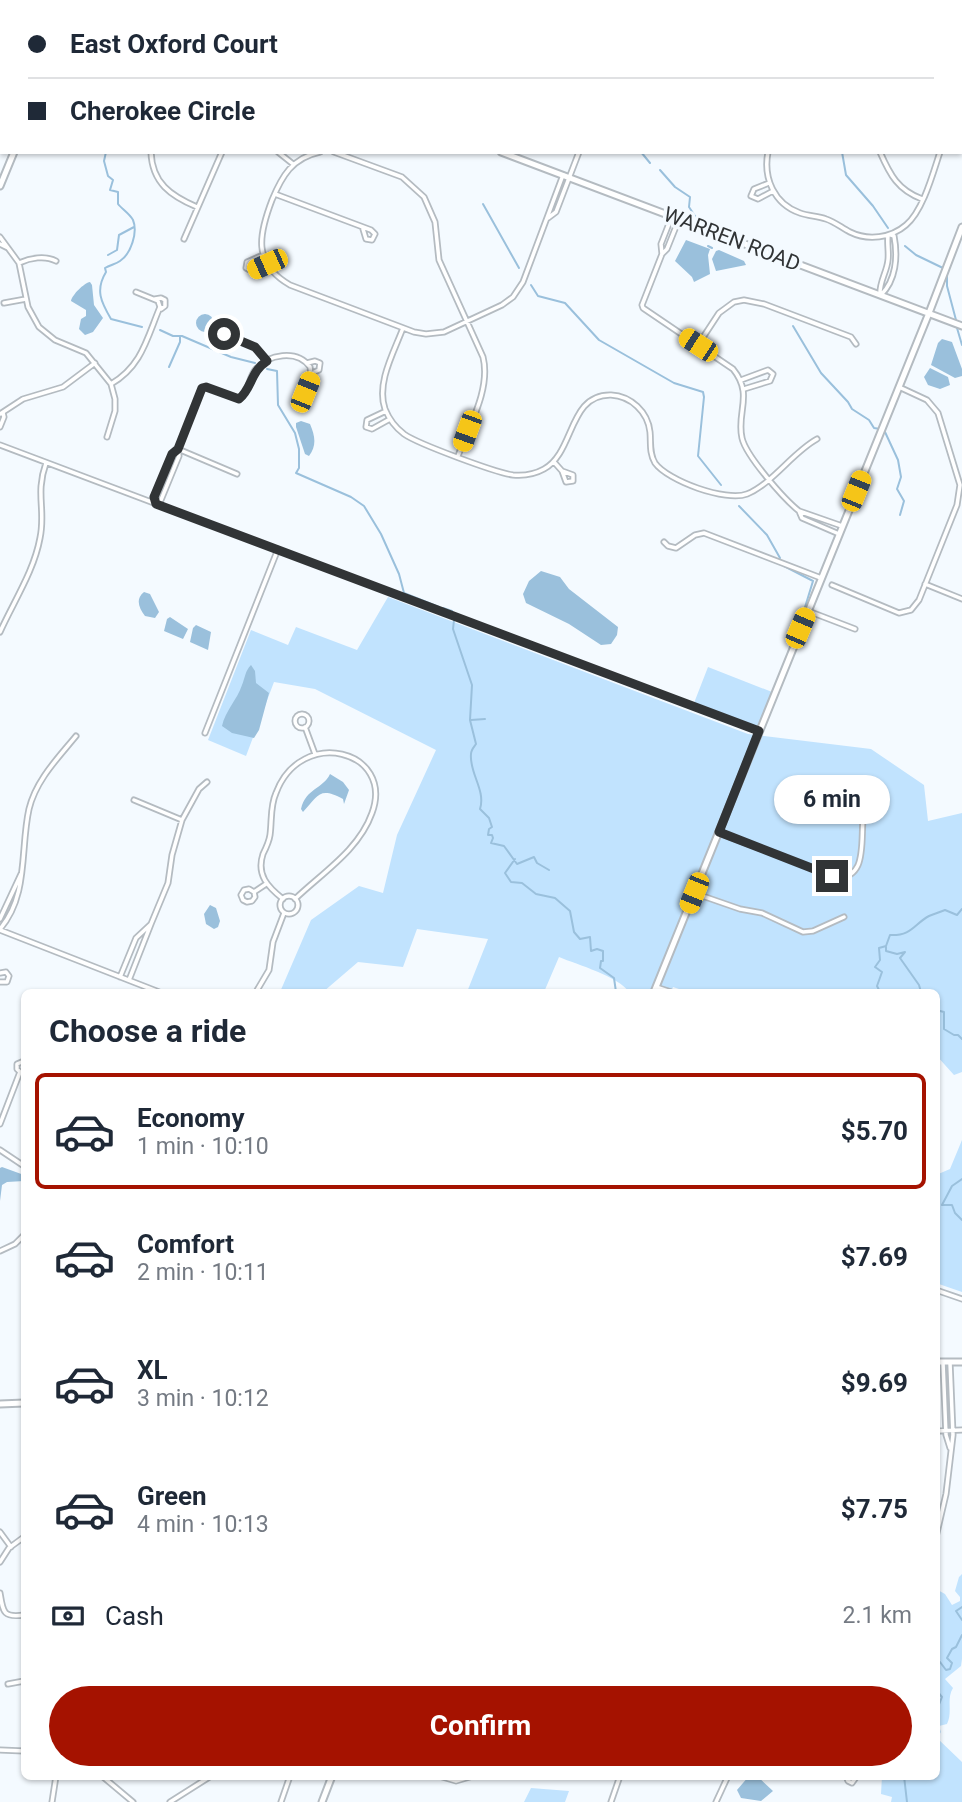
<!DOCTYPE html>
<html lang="en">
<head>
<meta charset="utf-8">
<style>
  body { margin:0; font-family:Roboto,sans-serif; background:#f2f2f3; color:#1f2937; height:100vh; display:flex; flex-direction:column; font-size:26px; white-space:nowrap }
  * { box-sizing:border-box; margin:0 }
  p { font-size:23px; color:#747a83 }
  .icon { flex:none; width:38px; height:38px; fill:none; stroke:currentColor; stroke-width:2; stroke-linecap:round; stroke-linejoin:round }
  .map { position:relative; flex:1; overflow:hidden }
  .sheet { position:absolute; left:21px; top:989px; width:919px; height:791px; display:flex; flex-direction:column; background:#fff; border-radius:10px; box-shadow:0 2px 5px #0004 }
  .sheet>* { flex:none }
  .guide { position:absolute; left:0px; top:0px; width:962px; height:154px; box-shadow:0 2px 5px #0004; display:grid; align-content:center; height:154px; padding:0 28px; background:#fff }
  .end { position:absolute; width:32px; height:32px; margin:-16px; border:9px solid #313436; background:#fff; box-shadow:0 0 0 4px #fff }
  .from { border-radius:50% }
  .bubble { position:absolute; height:49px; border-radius:24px; background:#fff; box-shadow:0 2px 5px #0004; font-size:23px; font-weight:700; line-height:49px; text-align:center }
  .car { position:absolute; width:21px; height:42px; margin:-21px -10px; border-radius:9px; box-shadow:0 0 5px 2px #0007; background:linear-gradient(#f5c518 24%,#345 0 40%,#f5c518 0 76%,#345 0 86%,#f5c518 0) }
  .guide b { display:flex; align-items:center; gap:24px; height:66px; font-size:26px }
  .guide b+b { border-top:2px solid #e0e1e3 }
  .guide i { width:18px; height:18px; background:#1f2937 }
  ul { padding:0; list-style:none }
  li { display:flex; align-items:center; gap:21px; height:116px; margin:0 14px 10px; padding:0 14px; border:4px solid transparent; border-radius:10px }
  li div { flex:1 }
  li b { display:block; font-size:26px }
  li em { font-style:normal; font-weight:700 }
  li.active { border-color:#a51200 }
  li>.icon { width:63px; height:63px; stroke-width:1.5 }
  h2 { padding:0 28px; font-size:32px; line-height:84px }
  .pay { display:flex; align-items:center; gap:18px; height:77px; padding:0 28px; font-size:26px }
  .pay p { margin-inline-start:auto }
  .action { display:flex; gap:14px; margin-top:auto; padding:14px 28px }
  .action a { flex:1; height:80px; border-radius:42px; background:#a51200; color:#fff; font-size:28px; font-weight:700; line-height:80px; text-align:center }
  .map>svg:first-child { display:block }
</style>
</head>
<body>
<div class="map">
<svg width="962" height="1802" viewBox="0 0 962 1802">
  <rect width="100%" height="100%" fill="#f4faff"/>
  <path fill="#c1e3fe" d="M388,597L748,734L871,749L924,785L928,821L962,813V1072L954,1075L936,1055V992H688L673,987L671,992H629C618,976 578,965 559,957L544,992H467L488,939L417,929L403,967L358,962L323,992H280L311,920L359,886L383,893L397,835L436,750L315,689L274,682L246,756L208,740L251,630L288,645L296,627L357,650Z
    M708,667L772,692L757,729L694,703Z
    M962,1140V1292L936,1283V1175L950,1169Z
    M962,1574V1659L961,1666L945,1679L953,1688C946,1699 953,1712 947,1724L939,1726L941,1732L937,1738L962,1762V1802H891L892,1797L881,1794L882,1776H936V1589L945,1594L952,1605L960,1601V1597L955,1591L959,1577Z
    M531,1788L569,1791L565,1802H524Z"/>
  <path fill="#9ac0dc" d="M686,240L710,249L708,255L710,274L694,282L692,277L675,261Z
    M719,250L744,261L746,265L716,271L712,259L716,251Z
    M90,282L92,285L94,305L103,318L93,332L85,335L79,329L81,319L86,316V310L71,301C72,295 84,283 90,282Z
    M196 323a9 9 0 1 1 18 0a9 9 0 1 1-18 0Z
    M942,339L952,342L962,369V376L955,378L931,365L938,343Z
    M930,368L948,377L950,385L940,389L928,385L924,377Z
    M301,421L310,424C315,436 317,445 309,456L305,454L296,427V423Z
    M541,571L560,577L569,589L618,627L617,635L611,644L601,645L569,624L526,603L523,594L529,581Z
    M144,592L150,594L159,612L155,618L145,616C139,608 135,599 144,592Z
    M170,617L188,629L183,639L164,631L167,619Z
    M196,625L211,632L208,650L190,642L193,628Z
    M251,665L255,671L256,683L269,693L259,730L254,738L232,733L222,726C225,711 237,700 242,685C245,678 245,671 251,665Z
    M330,774L343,782L349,790L344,804L343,799C319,786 318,796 303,812L301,809C306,788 323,789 330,774Z
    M210,905L216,908L220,921L218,927L214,929L206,924L204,914Z
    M2,1167L24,1175V1181L7,1182L2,1185L0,1201V1168Z
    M749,1776H757L773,1791L761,1801L741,1798L737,1790Z"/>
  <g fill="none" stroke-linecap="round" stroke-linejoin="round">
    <path stroke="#9ac0dc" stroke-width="2" d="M614,2L616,0
      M106,152L104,161L108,176L113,180L110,190L118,192V204C122,209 130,214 133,220C138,232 131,254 120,261C116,264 110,265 105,268L106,272C95,290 101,302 111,319L142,327
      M641,152L650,163
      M842,152L846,175L873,206L888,228
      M660,170L675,187L690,197L689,207L695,216L710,222L714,226
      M483,204L519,268
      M708,246L712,248
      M905,246L916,255L945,269
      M108,255L117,250L119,235L134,227
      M947,274V286L956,320
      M531,285L538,296L565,303L599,340L674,383L703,392L704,397L698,456L721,485
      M793,326L821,373L848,402L852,409L869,420L874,428L880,429
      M957,328L962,345
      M160,330L173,336H182L231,357L255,363
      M169,367L180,342V336
      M267,369L277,371L278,405L295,433L299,449V468L296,473L351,497L364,506L381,534L399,574L404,593L439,607
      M885,432L898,460L901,477L897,489L904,501L900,515
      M739,506L767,535L780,558
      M784,566L813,581L802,617
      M443,608L452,611
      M454,620L453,629L472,685L470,720L476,744C474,747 471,750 471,754C469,773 486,790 480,809L489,818L492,827L489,829L488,835H492L493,838L491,843L504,846L517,864L534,857L537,863L549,870
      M471,720L485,719
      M515,859L505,873L511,882L522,883L536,894L555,898L570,911L574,932L580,939L590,937L591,951L597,949L603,951V961H601L600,968L614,978L616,992
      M886,946L890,935C912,936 914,924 929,916C934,914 940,912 945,910L957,915L962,909
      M886,947V951L897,954L905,952L900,958L919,985L921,992
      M880,992L877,986L882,972L875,967L880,960L879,948L886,946
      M936,1010L944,1012V1029L954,1035H958L962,1039
      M962,1179L952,1186L942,1205H952L955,1213L962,1220
      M962,1607L956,1611L962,1620
      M936,1664L940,1662L946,1670L950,1669L952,1663L947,1658L952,1649L956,1647L962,1635
      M936,1690L942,1697L936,1712
      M904,1776L907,1802"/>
    <g stroke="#b4bbc1" stroke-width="7">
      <path id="street" d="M354,0V2
        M207,2L208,0
        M278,2V0
        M527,2L528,0
        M826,2L827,0
        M0,27L2,29
        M0,43H2
        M961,82L962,80
        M0,106L2,107
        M0,114L2,115
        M151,152C152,183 171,196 197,207
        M278,152L293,164
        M320,152C292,158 282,176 272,200C259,234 252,263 290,285L414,332L426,334L444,332L502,305L513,297L523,282L563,175
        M334,152L402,177L424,197L435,222L439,260L483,357C491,389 469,426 458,456
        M768,152C763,178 774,204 800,213C808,216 818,216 826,219C835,222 842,228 850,232C868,241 891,238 906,225C923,211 933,173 940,152
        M880,152C890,175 898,190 922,199
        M769,183L754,189L751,196L758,199L773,191
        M275,194L371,230L375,234L372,240L366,239L363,229
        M548,218L556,212L579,152
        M679,219L667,249L662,254L642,305L643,308L733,369C754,395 736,412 742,438C746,456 784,499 799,511L802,518L839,534
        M0,237L19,263L28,307L39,327L55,340L86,353L111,384L115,399V411L107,437
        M184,239L222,152
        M0,244L8,248
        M662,254L661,244L672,216
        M263,255L247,262L246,268L252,271L267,264
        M19,263C30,258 45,255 56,261
        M880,295C879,282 887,272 888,260C889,252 887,244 888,236
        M881,295C896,280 898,257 894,236L891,235
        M155,299L161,298L165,300V306L161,309
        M4,303L26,299
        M403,328C394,352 376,383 385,409C389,419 396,428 404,434C418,444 497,473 513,475C524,476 535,474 544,469C575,452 568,394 611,395C631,396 648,412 650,432C651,443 649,453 655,463C668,481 726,502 747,494C772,484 793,452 817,439
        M224,334L255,347L267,361
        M698,345L719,313L734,302L744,300L764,304L851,337L856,344
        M307,363L315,361L320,363L319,370L312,373
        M741,380L768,370L773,374L770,381L744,389
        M111,384C142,366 147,338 160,307L158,301L136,292
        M386,411L367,420L366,427L372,429L390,419
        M0,414L23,399L63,387L95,363
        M0,427L4,417L3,413
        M0,445L759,731
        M178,449L237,474
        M554,462L562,471L566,482L573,481V475L562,471
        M156,503L154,497L172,454L178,449L202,389L206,387L239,399C249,393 248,379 255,370C268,354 297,349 310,367L311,375L305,392
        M156,504L161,500L179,456L178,449
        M799,511L842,526
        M664,542L668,546L676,548L695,535L704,533L821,578
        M925,584L962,599
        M832,585L899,613L911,610L919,600L957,505L960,485L938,413L927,400L899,387
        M808,611L855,629
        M0,632C14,601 34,571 40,538C46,510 35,494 46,463
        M295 721a7 7 0 1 1 14 0a7 7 0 1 1-14 0Z
        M305,727L315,754
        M205,733L278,549
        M134,800L182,820
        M719,833L832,876C871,884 859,835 864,812
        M254,892L255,897L252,901L247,902L243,900L241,895L244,890L249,889L254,892L266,884
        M694,893L740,909L762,913L803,932L813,931L844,917
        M280 905a9 9 0 1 1 18 0a9 9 0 1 1-18 0Z
        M283,899C268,887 256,875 263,854C266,848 269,842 270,835C272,820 270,806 276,793C301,726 395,750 372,813C359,850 322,873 295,899
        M0,919L21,874
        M151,924L168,883L172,855L182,820L199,789L207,782
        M0,929C29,895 20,849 29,809C36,780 58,758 76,736
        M0,930L159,992
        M0,973L6,972L9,976L7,982H0
        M120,977L136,938L151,924L129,980
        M656,987L671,992
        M256,992L269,970L273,942L284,913
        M0,1124L20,1072L17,1069V1064L24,1061
        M0,1150L24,1166
        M0,1251L15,1244L24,1235
        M936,1290L962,1299
        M943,1363L946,1435L950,1448
        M936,1431L962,1430
        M0,1532L11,1547
        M936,1537L946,1494L953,1435L950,1363
        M0,1562L9,1548L24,1537
        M0,1593C3,1612 3,1618 24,1615
        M8,1684L24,1681
        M0,1750L24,1751
        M102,1776L133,1802
        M439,1776L456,1781L473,1776
        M846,1776L848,1781L852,1783L857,1776
        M52,1802L56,1776
        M170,1802L211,1776
        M281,1802L290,1776
        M611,1802L620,1776
        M716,1802L728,1776"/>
    </g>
    <g stroke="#b4bbc1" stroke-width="9">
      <path id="secondary" d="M94,0L100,2
        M74,2L75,0
        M501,152L962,326
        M0,186L14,152
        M654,992L929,313L962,227
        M936,1362H962
        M0,1404L24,1403
        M322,1802L332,1776"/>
    </g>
    <use href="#street" stroke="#fff" stroke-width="3.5"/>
    <use href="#secondary" stroke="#fff" stroke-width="5"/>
  </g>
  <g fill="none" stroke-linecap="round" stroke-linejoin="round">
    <path stroke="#313436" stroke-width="9" d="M224,334L255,347L267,361C250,372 252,389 239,399L206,387L202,388L178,449L172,454L154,497L156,504L759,731L719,832L832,876"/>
  </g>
  <g text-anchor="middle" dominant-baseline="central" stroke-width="7" stroke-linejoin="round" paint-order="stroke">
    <g font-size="21" fill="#313436" stroke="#f4faff">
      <text transform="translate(732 239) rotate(21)">WARREN ROAD</text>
    </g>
  </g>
</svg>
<i class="end from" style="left:224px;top:334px"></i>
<i class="end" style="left:832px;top:876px"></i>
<div class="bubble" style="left:774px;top:775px;width:116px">6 min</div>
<i class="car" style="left:267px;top:264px;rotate:246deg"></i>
<i class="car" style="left:698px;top:345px;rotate:303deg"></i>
<i class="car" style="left:305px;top:392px;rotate:22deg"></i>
<i class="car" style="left:467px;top:431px;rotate:200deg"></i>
<i class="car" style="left:856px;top:491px;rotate:22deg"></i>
<i class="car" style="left:800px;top:628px;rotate:23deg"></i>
<i class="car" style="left:694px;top:893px;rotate:202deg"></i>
<div class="guide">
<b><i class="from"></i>East Oxford Court</b>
<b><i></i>Cherokee Circle</b>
</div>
<section class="sheet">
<h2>Choose a ride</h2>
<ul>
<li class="active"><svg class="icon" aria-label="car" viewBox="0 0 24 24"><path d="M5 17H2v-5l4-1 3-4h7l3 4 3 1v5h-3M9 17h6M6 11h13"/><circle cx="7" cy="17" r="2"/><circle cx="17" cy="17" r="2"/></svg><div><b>Economy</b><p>1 min · 10:10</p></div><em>$5.70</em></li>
<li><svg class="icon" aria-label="car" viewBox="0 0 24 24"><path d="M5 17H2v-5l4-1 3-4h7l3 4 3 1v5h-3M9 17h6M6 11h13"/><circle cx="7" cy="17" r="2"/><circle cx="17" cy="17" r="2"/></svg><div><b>Comfort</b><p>2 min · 10:11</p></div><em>$7.69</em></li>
<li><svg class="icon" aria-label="car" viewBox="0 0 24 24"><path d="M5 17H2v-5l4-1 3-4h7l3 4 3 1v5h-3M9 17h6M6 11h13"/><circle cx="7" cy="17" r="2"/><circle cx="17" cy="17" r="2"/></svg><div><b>XL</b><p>3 min · 10:12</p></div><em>$9.69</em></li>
<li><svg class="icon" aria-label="car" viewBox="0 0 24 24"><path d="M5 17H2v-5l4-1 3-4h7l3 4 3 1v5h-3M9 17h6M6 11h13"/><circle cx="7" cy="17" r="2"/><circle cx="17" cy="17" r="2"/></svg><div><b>Green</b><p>4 min · 10:13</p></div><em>$7.75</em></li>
</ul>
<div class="pay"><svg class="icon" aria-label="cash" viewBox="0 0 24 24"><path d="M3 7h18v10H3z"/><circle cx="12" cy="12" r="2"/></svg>Cash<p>2.1 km</p></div>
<div class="action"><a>Confirm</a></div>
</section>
</div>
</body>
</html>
